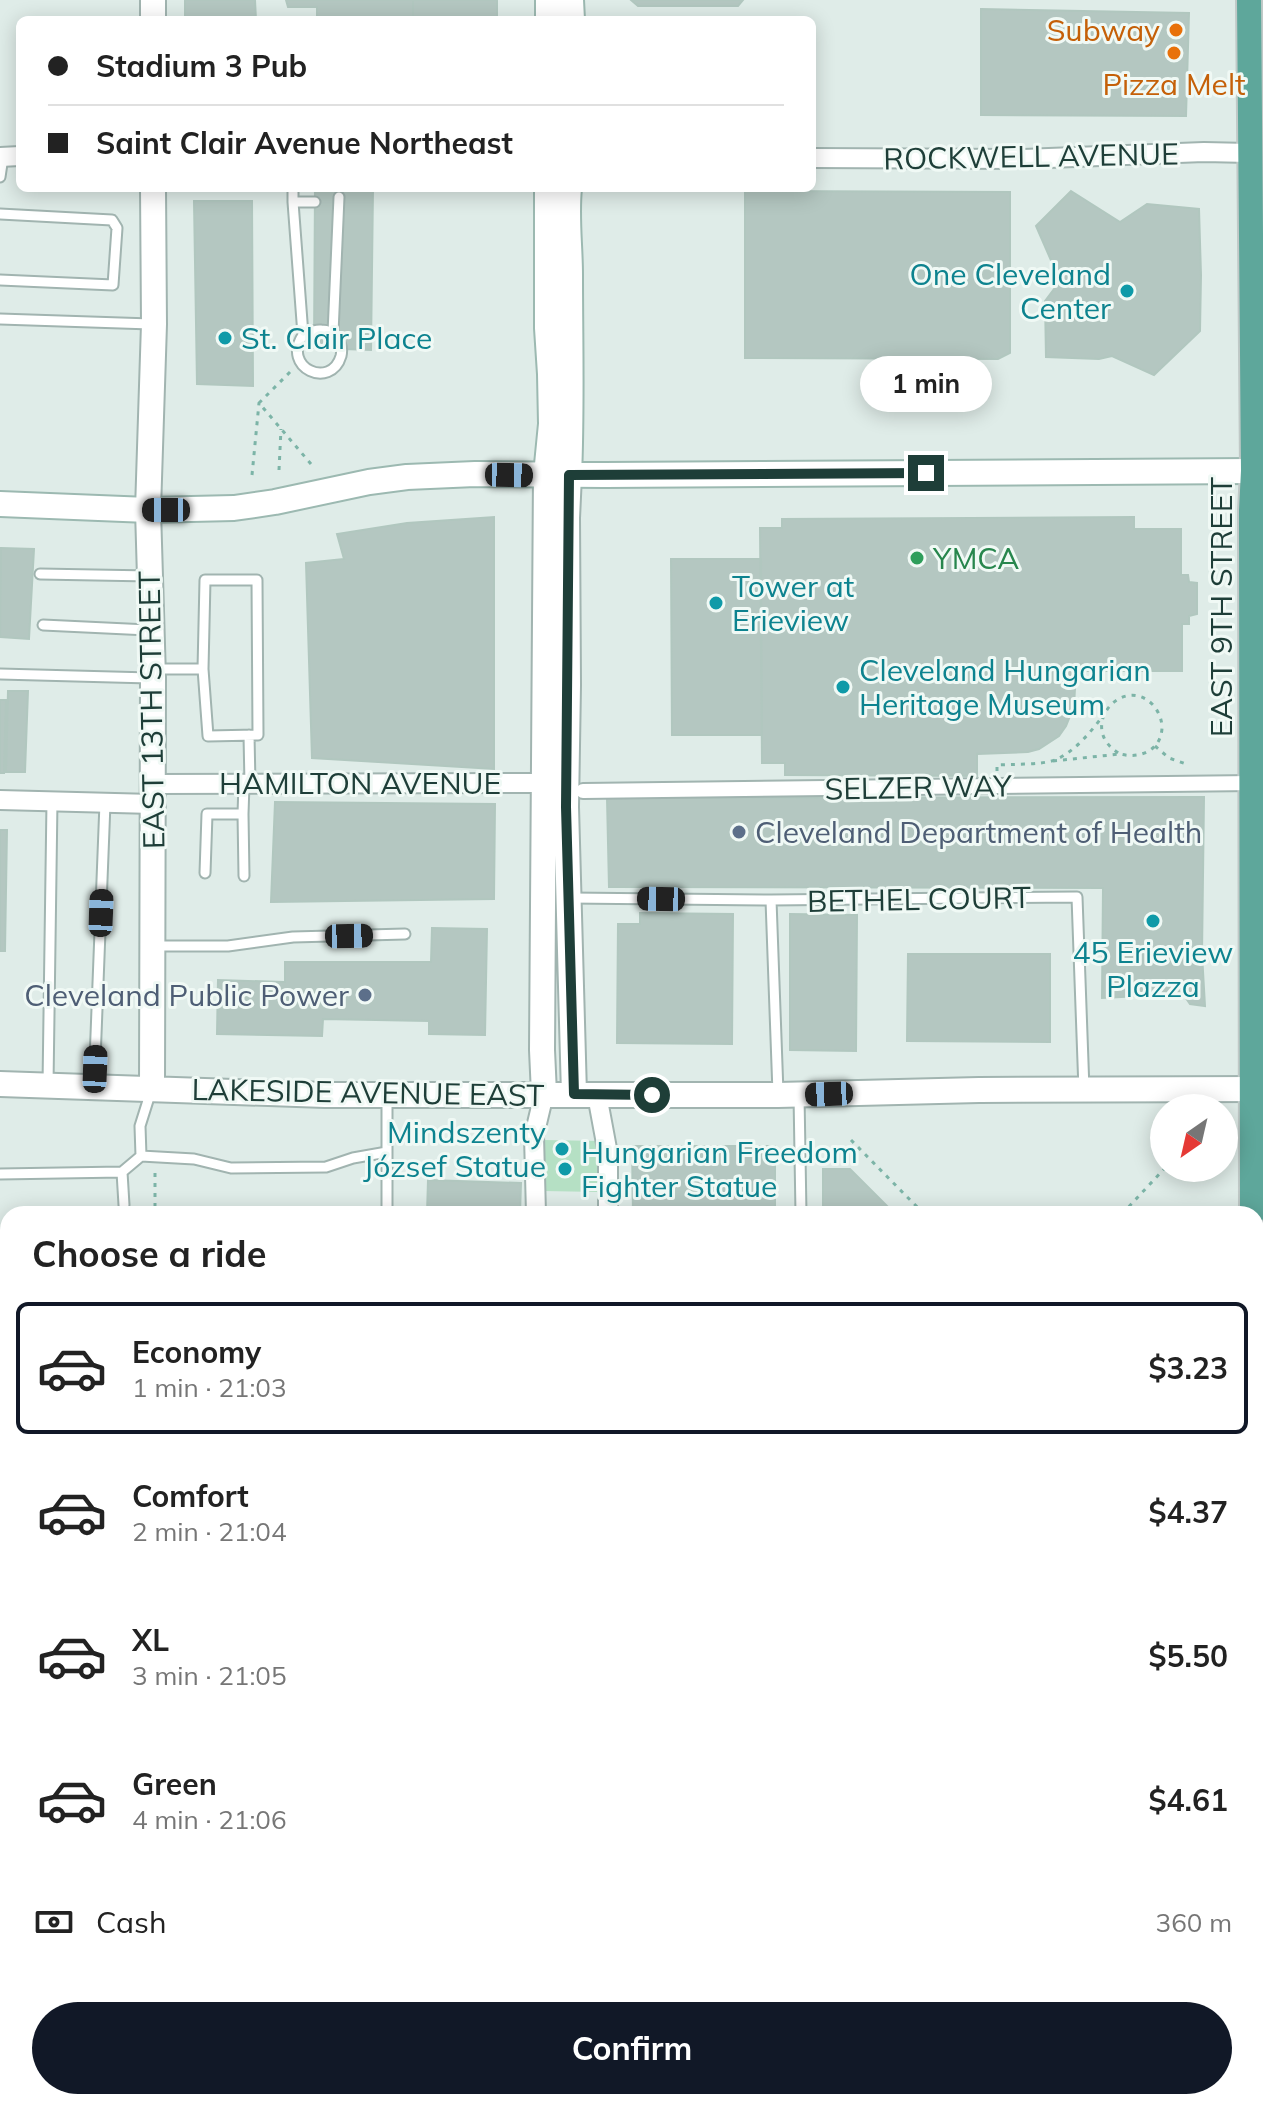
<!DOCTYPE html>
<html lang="en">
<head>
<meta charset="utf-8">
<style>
  body { margin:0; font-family:Mulish,sans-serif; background:#f2f2f2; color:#222; height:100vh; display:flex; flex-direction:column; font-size:30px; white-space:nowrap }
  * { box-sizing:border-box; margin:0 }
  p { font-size:26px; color:#767676 }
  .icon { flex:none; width:44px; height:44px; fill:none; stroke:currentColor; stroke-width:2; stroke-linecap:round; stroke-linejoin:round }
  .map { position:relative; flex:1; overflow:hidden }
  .drawer { position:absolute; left:0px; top:1206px; width:1264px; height:904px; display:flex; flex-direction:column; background:#fff; border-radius:24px 24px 0 0; box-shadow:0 4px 20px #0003 }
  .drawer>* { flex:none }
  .hud { position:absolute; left:16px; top:16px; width:800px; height:176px; border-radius:12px; box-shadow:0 4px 20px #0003; display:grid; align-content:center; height:176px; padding:0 32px; background:#fff }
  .needle { width:52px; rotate:214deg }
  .tools { position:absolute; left:1150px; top:1094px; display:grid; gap:16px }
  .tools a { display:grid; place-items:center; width:88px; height:88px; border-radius:50%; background:#fff; box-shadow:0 4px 20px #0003; font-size:40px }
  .end { position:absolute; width:36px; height:36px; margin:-18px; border:10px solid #1e3e38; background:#fff; box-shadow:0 0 0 4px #fff }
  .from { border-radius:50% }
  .bubble { position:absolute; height:56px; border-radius:28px; background:#fff; box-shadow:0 4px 20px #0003; font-size:26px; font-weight:700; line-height:56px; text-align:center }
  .car { position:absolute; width:24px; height:48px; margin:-24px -12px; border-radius:10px; box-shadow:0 0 6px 2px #0007; background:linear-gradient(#222 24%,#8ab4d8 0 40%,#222 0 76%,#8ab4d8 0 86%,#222 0) }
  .hud b { display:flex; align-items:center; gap:28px; height:76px; font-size:30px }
  .hud b+b { border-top:2px solid #e0e0e0 }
  .hud i { width:20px; height:20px; background:#222 }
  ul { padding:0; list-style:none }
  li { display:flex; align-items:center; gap:24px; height:132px; margin:0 16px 12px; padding:0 16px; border:4px solid transparent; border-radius:12px }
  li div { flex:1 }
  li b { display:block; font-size:30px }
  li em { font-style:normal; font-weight:700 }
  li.active { border-color:#111827 }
  li>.icon { width:72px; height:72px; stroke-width:1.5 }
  h2 { padding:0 32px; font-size:36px; line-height:96px }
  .pay { display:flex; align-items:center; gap:20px; height:88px; padding:0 32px; font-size:30px }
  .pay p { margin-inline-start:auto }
  .cta { display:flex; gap:16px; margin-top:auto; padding:16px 32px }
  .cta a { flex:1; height:92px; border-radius:48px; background:#111827; color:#fff; font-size:32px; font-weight:700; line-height:92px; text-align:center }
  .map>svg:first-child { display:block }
</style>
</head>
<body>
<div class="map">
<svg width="1263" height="2110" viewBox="0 0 1263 2110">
  <rect width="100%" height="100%" fill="#dfece8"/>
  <path fill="#b5e0c4" d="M544,1140L601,1141L600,1192L543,1191Z
    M1013,2102H1169L1165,2110H1035Z"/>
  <path fill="#b4c7c1" stroke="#b1c7bf" stroke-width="2" d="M185,0H255L256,20H185Z
    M286,0H413V20H317V7H288Z
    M413,0H497V20H413Z
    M631,0H743L738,6H638Z
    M981,9L1189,13L1186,116L981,115Z
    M635,19H809V20H635Z
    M315,188H373L371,350L314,348Z
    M745,191L1010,192V353L998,359L745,358Z
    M1071,191L1120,222L1147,204L1199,209L1201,275L1200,331L1154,375L1112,356L1099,359L1046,357L1045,301L1060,281L1036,226Z
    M194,201H252L253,386L197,384Z
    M494,517V769L312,758L306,563L344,559L337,534L407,523Z
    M1134,517V529H1181V575H1188L1189,582L1197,583V614L1189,616V624H1182V671H1076L1074,706L1066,726L1059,736L1039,749L1028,752L977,754V776L785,775V763H762L760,528H782V519Z
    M1,548L34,549L29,639L0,637Z
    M671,559H761L762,735H672Z
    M8,691H28L25,772H6Z
    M0,700H6L4,773H0Z
    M1204,797L1202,954L1205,1006L1190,1004L1183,994L1102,998L1103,888L609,887L607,798Z
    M275,802L495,804L494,899L271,902Z
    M0,830H7L5,951H0Z
    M640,913L733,914L732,1044L617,1043L618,924H640Z
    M790,914L857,915L856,1051L790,1050Z
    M432,928L487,929L485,1035L429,1034V1021L323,1019L322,1036L217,1034L218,980L285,982V962H431Z
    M908,954H1050V1042L907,1041Z
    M632,1146H775V1214H633Z
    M823,1169H850L895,1214H823Z
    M428,1180L521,1183L520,1214H427Z"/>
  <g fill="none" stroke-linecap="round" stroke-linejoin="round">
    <g stroke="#a1b4b0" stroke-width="13">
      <path id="service" d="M0,177L3,157
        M293,188V202H315
        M293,202L303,335C281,368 331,390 341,356C344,343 335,330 321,330C315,329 308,333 303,335
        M0,214L112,220L117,228L113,285L0,280
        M0,319L151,324
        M333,333L339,197
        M40,574L150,576
        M43,625L148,630
        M153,669H203L205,580H257L258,735L208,736L203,669
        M0,674L150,678
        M249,735L250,784
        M243,814L244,876
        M205,873L207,814H243L244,784
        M570,898L771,900L1077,897L1084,1090
        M771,900L778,1093
        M153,946H228L293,937L405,934
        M48,1085L52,801
        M94,1086L105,803
        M799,1095L801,1214
        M387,1097V1214
        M141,1156L194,1159L231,1168L326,1167L353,1158L387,1152
        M0,1174L122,1172
        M124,1205L122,1172L141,1156L140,1126L151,1091
        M0,2102L83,2110"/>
    </g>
    <g stroke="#a1b4b0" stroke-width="18">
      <path id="pedestrian" d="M583,791L1253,783"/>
    </g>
    <g stroke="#a1b4b0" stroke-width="22">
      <path id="minor" d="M0,157L20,156
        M812,158L1023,159L1204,152L1249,153
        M153,784L555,783
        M0,800L153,804
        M597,1095L608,1154V1214
        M536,1214L534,1136L544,1094
        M0,1682H8
        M1256,1685L1263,1686
        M0,2052L8,2053
        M419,2102L482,2110"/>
    </g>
    <g stroke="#a1b4b0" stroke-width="28">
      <path id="tertiary" d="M153,20V0
        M569,475L567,518L568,685L566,807L574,1094
        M0,1084L325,1095H778L979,1090L1263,1089
        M152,1088L153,678L148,510L154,324L153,188
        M544,1094L542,1050L546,475
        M1252,2110V2102"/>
    </g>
    <g stroke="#9cb9b1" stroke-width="28">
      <path id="secondary" d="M548,0V20
        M571,0L572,20
        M546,475L551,424L550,374L547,328V188
        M569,475C572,408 570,342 570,275C570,246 566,217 569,188
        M0,504L148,510L234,508L275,502L369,482L407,477L475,474L605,475L1253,471"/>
    </g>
    <g stroke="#c0c9c7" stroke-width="28">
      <path id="primary" d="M1249,0L1253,471L1251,511L1252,1214
        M1256,1854H1263"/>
    </g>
    <g stroke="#c0c9c7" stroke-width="28">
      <path id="motorway" d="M0,1916L8,1917
        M1256,1923H1263
        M1256,1951H1263
        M0,1966H8
        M0,1988H8
        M1256,2018H1263"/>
    </g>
    <path stroke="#7cb4a7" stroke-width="3" stroke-dasharray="4 6" stroke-linecap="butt" d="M290,372L259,403L311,464
      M279,470L281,429
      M252,475L259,403
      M1155,746L1169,758L1189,765
      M1053,761L1120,754C1139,759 1161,751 1162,728C1162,720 1159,712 1153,705C1123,673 1075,728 1120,754
      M997,771V765C1013,764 1041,765 1055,760C1074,752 1090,733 1102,717
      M851,1140L924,1214
      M155,1173V1214
      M1122,1214L1165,1168
      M1,1702L2,1722
      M977,2110L1002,2102L1027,2110
      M1216,2110V2102"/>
    <use href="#service" stroke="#fff" stroke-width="9"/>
    <use href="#pedestrian" stroke="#fff" stroke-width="14"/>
    <use href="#minor" stroke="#fff" stroke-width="18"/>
    <use href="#tertiary" stroke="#fff" stroke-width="24"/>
    <use href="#secondary" stroke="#fff" stroke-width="24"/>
    <use href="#primary" stroke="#5ea79b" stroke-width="24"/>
    <use href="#motorway" stroke="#266e65" stroke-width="24"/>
    <path stroke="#587a74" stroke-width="2" d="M0,1642H8
      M0,1655H8
      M1256,1655H1263
      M1256,1667L1263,1668"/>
    <path stroke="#587a74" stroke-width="6" stroke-dasharray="16 8" stroke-linecap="butt" d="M0,1536H8
      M1256,1558H1263
      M0,1577L8,1578
      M0,1590H8
      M0,1618H8
      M1256,1621L1263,1622
      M1256,1637H1263"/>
  </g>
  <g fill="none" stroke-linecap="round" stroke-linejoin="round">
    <path stroke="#1e3e38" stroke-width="10" d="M652,1095L574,1094L566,807L569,475L926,473"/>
  </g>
  <g fill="#e8710a" stroke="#f0f9f5" stroke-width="3">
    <circle cx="1176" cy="30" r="8"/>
    <circle cx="1174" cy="53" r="8"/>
  </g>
  <g fill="#0f9aa8" stroke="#f0f9f5" stroke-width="3">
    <circle cx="1127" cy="291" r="8"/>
    <circle cx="225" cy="338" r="8"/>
    <circle cx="716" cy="603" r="8"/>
    <circle cx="843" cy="687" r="8"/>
    <circle cx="1153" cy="921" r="8"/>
    <circle cx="562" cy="1149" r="8"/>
    <circle cx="565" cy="1169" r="8"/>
  </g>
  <circle fill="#2e9e5b" stroke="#f0f9f5" stroke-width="3" cx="917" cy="558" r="8"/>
  <g fill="#5c6f8a" stroke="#f0f9f5" stroke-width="3">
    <circle cx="739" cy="832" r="8"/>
    <circle cx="365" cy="995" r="8"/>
  </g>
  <g text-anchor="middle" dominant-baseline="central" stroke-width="6" stroke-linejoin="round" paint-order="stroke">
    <g font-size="30" fill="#c56008" stroke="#f0f9f5" text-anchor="end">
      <text x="1160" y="30">Subway</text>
      <text x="1174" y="84" text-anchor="middle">Pizza Melt</text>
    </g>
    <g font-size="30" fill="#1e3e38" stroke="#f0f9f5">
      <text transform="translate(1031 156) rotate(-1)">ROCKWELL AVENUE</text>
      <text transform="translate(1221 607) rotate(-90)">EAST 9TH STREET</text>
      <text transform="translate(151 710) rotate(-91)">EAST 13TH STREET</text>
      <text x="360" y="783">HAMILTON AVENUE</text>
      <text transform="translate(918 787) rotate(-1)">SELZER WAY</text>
      <text transform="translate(919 899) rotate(-1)">BETHEL COURT</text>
      <text transform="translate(368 1092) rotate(1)">LAKESIDE AVENUE EAST</text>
    </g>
    <g font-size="30" fill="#0d838f" stroke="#f0f9f5" text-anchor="start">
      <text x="1111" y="274" text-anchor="end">One Cleveland<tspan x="1111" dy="34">Center</tspan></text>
      <text x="241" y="338">St. Clair Place</text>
      <text x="732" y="586">Tower at<tspan x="732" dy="34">Erieview</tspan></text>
      <text x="859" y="670">Cleveland Hungarian<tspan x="859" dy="34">Heritage Museum</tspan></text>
      <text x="1153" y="952" text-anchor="middle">45 Erieview<tspan x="1153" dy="34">Plazza</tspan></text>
      <text x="546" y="1132" text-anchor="end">Mindszenty<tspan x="546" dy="34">József Statue</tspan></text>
      <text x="581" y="1152">Hungarian Freedom<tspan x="581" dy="34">Fighter Statue</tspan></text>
    </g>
    <g font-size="30" fill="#27864d" stroke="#f0f9f5" text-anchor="start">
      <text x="933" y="558">YMCA</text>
    </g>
    <g font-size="30" fill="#4e5e75" stroke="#f0f9f5" text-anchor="start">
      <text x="755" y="832">Cleveland Department of Health</text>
      <text x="349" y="995" text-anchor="end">Cleveland Public Power</text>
    </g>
  </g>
</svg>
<div class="tools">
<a><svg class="needle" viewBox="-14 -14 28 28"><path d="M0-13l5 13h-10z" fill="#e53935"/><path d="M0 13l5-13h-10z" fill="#767676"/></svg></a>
</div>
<i class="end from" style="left:652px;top:1095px"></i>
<i class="end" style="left:926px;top:473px"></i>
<div class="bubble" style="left:860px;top:356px;width:132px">1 min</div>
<i class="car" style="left:509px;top:475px;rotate:91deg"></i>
<i class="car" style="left:166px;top:510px;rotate:270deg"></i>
<i class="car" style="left:661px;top:899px;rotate:271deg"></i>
<i class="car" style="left:101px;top:913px;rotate:2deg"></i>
<i class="car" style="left:349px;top:936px;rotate:89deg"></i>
<i class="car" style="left:95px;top:1069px;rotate:2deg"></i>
<i class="car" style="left:829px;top:1094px;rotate:268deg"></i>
<div class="hud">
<b><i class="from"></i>Stadium 3 Pub</b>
<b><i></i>Saint Clair Avenue Northeast</b>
</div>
<section class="drawer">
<h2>Choose a ride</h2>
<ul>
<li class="active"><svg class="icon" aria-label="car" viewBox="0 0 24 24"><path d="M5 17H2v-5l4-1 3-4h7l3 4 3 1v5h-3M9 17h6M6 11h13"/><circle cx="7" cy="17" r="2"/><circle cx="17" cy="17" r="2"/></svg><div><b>Economy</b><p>1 min · 21:03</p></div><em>$3.23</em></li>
<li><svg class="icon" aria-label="car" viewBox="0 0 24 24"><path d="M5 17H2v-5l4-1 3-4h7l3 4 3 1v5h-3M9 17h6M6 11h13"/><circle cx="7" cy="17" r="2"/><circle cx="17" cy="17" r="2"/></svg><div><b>Comfort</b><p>2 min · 21:04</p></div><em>$4.37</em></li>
<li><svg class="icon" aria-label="car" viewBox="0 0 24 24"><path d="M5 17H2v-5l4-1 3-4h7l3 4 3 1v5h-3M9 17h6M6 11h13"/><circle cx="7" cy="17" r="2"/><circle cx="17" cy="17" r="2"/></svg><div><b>XL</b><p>3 min · 21:05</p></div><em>$5.50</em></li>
<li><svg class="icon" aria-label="car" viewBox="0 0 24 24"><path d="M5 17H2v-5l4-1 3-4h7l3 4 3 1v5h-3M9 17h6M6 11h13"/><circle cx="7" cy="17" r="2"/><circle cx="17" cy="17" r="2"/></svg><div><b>Green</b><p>4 min · 21:06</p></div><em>$4.61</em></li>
</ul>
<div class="pay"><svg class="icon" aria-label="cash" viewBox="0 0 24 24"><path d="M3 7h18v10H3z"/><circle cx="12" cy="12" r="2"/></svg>Cash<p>360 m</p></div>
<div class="cta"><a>Confirm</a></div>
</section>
</div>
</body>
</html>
